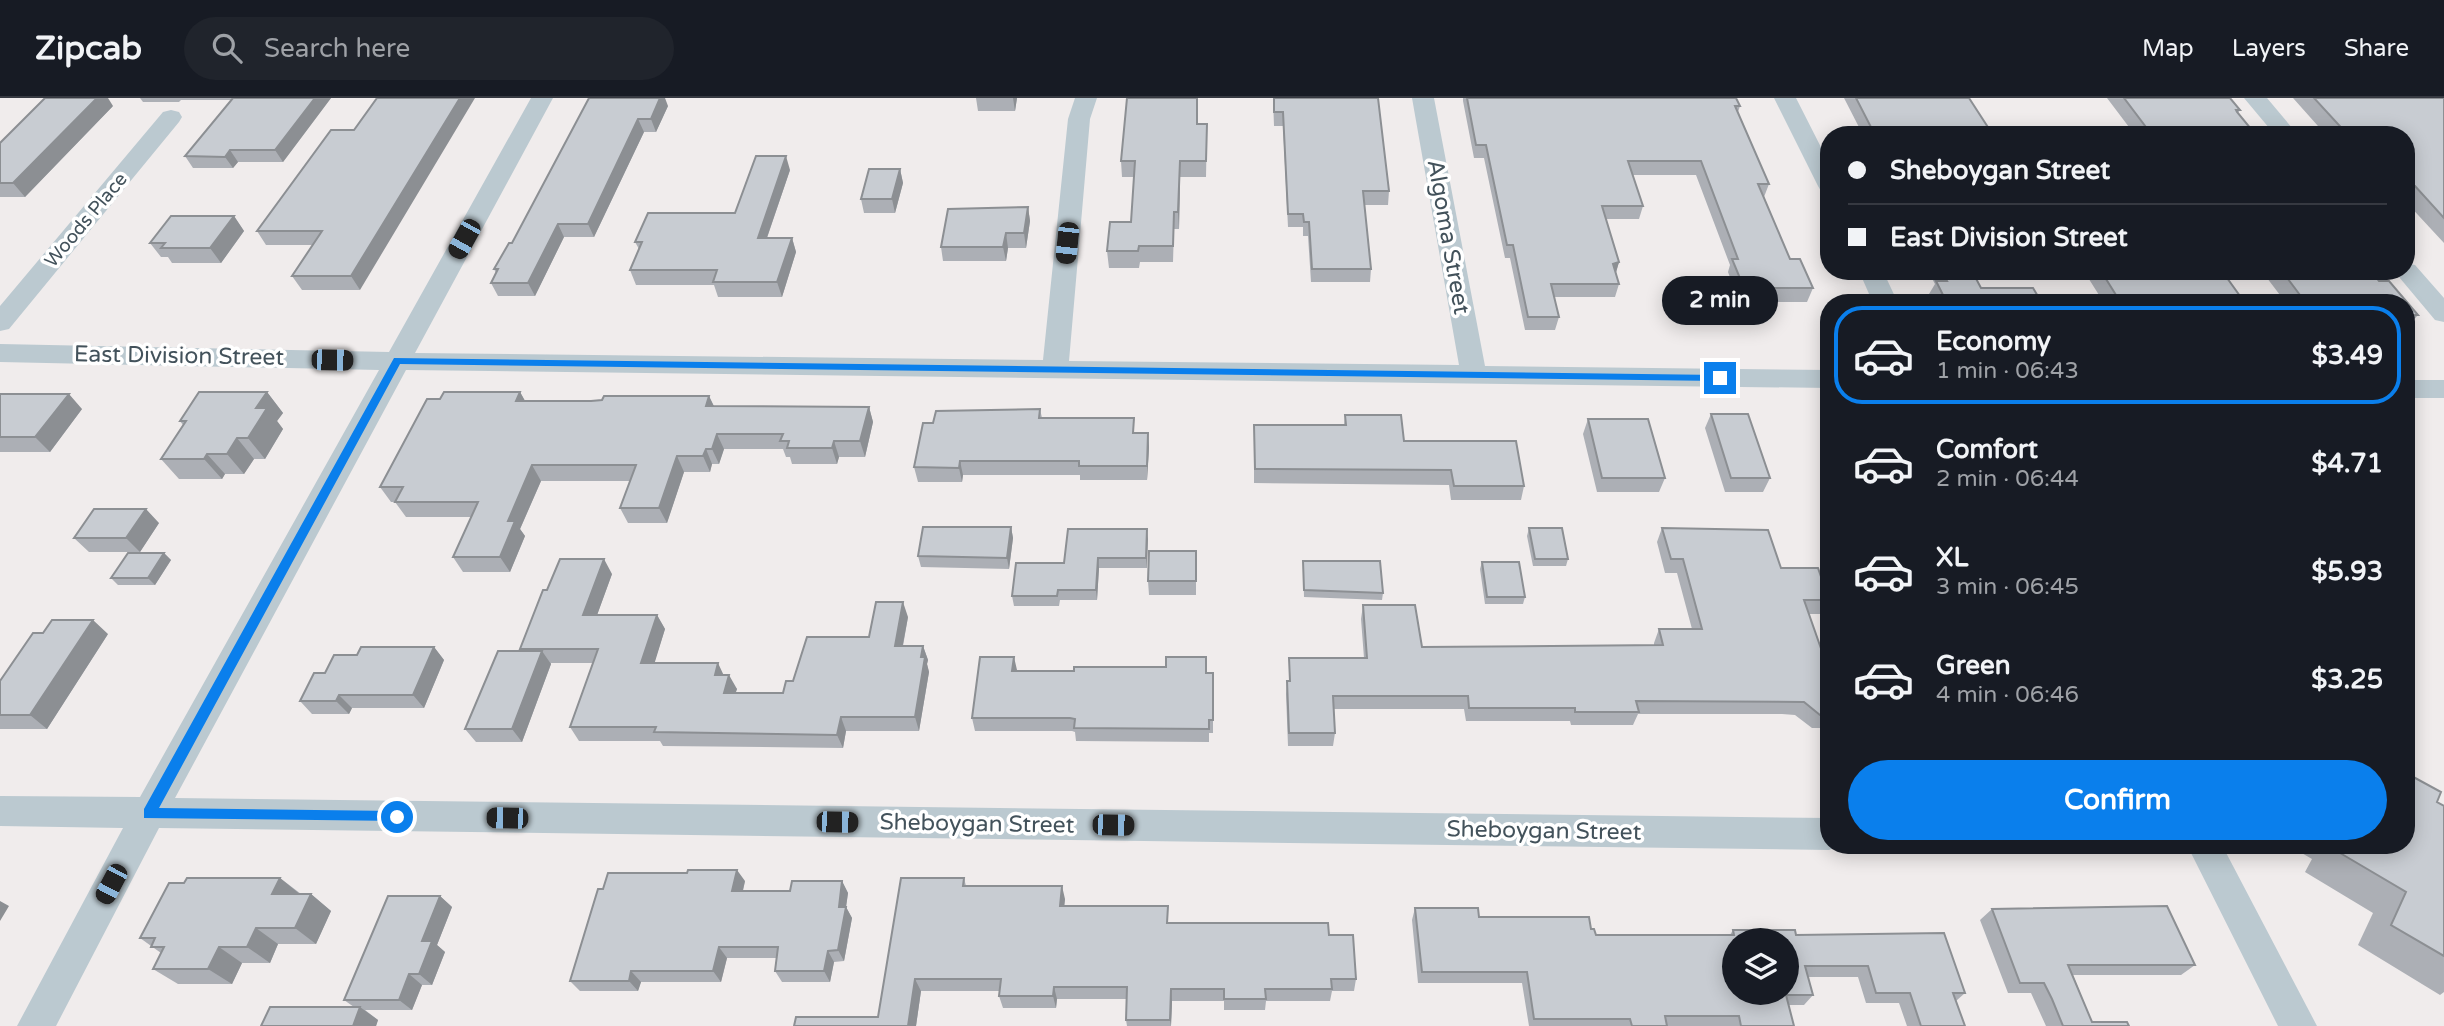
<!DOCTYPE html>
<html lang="en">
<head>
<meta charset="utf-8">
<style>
  body { margin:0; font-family:"Varela Round",sans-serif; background:#20242c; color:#f1f3f6; height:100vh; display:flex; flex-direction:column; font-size:26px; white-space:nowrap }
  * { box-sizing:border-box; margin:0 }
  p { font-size:23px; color:#9ea1a6 }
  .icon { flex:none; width:38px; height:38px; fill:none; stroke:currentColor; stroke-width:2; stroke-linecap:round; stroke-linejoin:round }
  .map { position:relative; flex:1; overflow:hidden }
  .drawer { position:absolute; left:1820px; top:196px; width:595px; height:560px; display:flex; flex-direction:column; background:#171b24; border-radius:28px; box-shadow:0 4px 18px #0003 }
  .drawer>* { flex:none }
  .banner { position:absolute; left:1820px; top:28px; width:595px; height:154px; border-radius:28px; box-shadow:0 4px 18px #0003; display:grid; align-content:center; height:154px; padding:0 28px; background:#171b24 }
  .buttons { position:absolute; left:1722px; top:830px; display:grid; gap:14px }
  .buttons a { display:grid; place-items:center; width:77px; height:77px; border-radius:50%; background:#171b24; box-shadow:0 4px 18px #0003; font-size:35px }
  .end { position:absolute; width:32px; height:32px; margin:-16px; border:9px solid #0a7fec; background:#fff; box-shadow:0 0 0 4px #fff }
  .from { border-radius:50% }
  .bubble { position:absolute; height:49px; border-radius:24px; background:#171b24; box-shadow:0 4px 18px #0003; font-size:23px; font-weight:700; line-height:49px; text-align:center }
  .car { position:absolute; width:21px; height:42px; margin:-21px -10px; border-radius:9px; box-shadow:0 0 5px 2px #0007; background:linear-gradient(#222 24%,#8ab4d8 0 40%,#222 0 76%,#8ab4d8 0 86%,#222 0) }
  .banner b { display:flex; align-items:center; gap:24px; height:66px; font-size:26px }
  .banner b+b { border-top:2px solid #363941 }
  .banner i { width:18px; height:18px; background:#f1f3f6 }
  ul { padding:12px 0 0; list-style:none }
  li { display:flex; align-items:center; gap:21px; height:98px; margin:0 14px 10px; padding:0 14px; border:4px solid transparent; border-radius:28px }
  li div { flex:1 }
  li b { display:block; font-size:26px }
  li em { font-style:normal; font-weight:700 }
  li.selected { border-color:#0a7fec }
  li>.icon { width:63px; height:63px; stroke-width:1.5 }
  .button { display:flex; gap:14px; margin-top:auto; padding:14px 28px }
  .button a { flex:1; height:80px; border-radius:42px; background:#0a7fec; color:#fff; font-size:28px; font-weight:700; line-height:80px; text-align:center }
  header { display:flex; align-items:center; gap:42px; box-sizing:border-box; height:98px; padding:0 35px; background:#171b24; border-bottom:2px solid #363941 }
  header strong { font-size:33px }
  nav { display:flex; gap:38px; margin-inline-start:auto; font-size:24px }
  .search { width:490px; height:63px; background:#20242c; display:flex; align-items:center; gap:18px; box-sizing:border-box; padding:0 24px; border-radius:38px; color:#9ea1a6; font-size:26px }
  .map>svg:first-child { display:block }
</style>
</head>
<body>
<header>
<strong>Zipcab</strong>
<div class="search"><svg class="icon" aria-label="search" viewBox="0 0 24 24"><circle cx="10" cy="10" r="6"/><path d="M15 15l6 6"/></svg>Search here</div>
<nav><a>Map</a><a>Layers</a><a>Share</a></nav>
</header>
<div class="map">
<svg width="2444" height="928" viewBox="0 0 2444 928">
  <rect width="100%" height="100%" fill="#f0ecec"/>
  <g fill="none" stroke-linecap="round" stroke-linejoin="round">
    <path fill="#bbc9d0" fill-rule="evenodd" d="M531,0H553L415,255L1043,262L1068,21L1075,0H1097L1090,21L1069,263L1459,267L1412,0H1434L1485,268L1829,272V290L406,272L175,700L1829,720V747H1841L1829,752L159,730L56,928H17L123,730L0,728V698L140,699L379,272L0,264V246L389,254Z
      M1774,0H1796L1829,65V95L1821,93L1818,88Z
      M2244,0H2267L2298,37H2275Z
      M171,12L179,14L182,19L179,24L9,231L0,233V208L163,14Z
      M2406,165L2415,167L2444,200V224L2435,222L2394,173H2406Z
      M1859,173H1883L1898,205H1873Z
      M2406,282H2444V300H2406Z
      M2187,747H2222L2317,928H2278Z"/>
  </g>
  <path fill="#acafb5" d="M140,0H331L283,64H238L233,70H193L185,58L232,2H181L179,4H143Z
    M589,0L668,8L656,34H644L594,139H564L535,198H498L491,185L496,175L494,171L512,145Z
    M976,0H1017L1015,13H978Z
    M1127,0H1198L1197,26H1207L1206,79H1180L1179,131H1174L1173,164H1140L1139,170H1109L1107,153L1131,124L1134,79H1122L1121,63Z
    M1273,0H1378L1389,93L1388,107H1364L1371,171L1370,184H1311L1308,138H1303V129H1288L1283,28H1274Z
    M1463,0H1736L1740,8L1738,14L1769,86L1764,99L1790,161L1813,190L1807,204H1739L1728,174L1730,167L1696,77H1632L1643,108L1639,121H1606L1619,164L1616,174L1619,186L1615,199H1554L1559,219L1555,232H1525L1510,160H1505L1484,60H1474L1463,3Z
    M1844,0H1969L1993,37H1863Z
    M2107,0H2230L2240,12L2238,15L2256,37H2135Z
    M2293,0H2444V145L2406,104V37H2326Z
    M113,8L25,99H0V45Z
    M331,32L360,192H302L292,178L313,147H266L257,133Z
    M900,71L903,85L895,115H864L861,101Z
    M790,72L767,140H792L796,154L782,199H718L714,187H636L630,172L639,151L635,144L735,115Z
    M1028,109L1030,123L1026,150H1008L1006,163H943L941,149Z
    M234,118L244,133L221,165H172L168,159H161L150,145Z
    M1928,173H1972L1981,190L2042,205H1934L1929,196L1935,186Z
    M2018,173H2222L2245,205H2104L2087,178H2021Z
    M2273,173H2371L2379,183H2389L2418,217L2406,230V205H2286L2267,180Z
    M267,294L283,315L277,323L283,331L265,361H254L244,376H225L222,381H179L161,361L183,327L180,323Z
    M520,294L525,303H591L709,298L714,308L869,309L873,324L865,359H839L837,366H792L790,359H786L783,351H724L719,366H712L710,374H684L667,425H628L620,410L630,383H541L520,431L525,438L510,474H463L453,459L471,419H406L395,404H391L380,389L440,301Z
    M0,296L82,311L50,354H0Z
    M1040,311L1042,320L1135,335H1148L1149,349L1147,382H1080V377H963L962,384H918L914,369L933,325Z
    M1711,316L1770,380L1763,394H1725L1705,330Z
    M1345,317L1404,343L1524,388L1521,402H1451L1449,387L1254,385V327H1344Z
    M1588,321L1665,380L1659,394H1597L1583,336Z
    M159,425L140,454H89L74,440Z
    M1011,429L1013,440L1009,471L921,469L918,458Z
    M1529,430L1568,461L1566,468H1533L1527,438Z
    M1662,430L1781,470L1829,500V503L1821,516H1809L1824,559H1829V630H1812L1795,617L1782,616H1638L1633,627H1571L1570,623H1466L1464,611H1334L1335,635L1333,648H1288L1286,596L1287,583H1289V560H1364L1361,521L1363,507L1422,549L1654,547V545L1659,531H1692L1677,475H1665L1657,444Z
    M1147,431V470H1099L1097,502H1060L1059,508H1014L1012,498Z
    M1196,453V497H1149L1148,483Z
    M164,455L171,462L155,487H118L111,480Z
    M1303,463L1383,495L1382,502L1304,499Z
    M1482,464L1525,499L1523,506H1485L1480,471Z
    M612,476L597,517H657L665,531L654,565L724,577L737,591L735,595H783L793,583L869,539L908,519L903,548H923L928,562L927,566L929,574L919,633H846L843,650L663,648L660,643H579L570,629L593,565H551V566L522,644H476L465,631L521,553L520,551L547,492Z
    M108,536L47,631H0V583Z
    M434,549L444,562L424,610H352L349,616H312L300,603L325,575Z
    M1017,573L1213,575V635H1209V644L1076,643L1075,634L1072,633H975L972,620Z
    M2437,704L2444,708V894L2440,897L2358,847L2373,815L2305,774L2312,761L2288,747H2406Z
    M280,780L301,796H311L331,813L316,846H278L270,865H242L232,886H178L153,871L161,855L140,840L184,785Z
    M964,780L966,788L1065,801L1064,808L1169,825L1329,837L1356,881L1354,893H1332L1330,903H1266L1265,912H1224V903H1172L1171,928H1127L1126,922L1127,901H1057L1056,910H1003L999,898V893H921L916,928H794L878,919Z
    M745,783L743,793H790L842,783L848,795L846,809L852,820L844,863L834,864L830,884H782L775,873L777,860H727L721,884H641L638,893H580L570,883Z
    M440,798L452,809L437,847L445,854L432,887H422L412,912H365L378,922L376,928H261L354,909L344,902Z
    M1415,810L1479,819L1591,831L1596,837H1730L1733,832L1796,837L1965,895L1956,903L1965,928H1907L1899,905H1866L1858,879H1808L1813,897L1804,907H1789L1794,928H1529L1522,885H1418L1412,822Z
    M1992,811L2195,867L2181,877H2073L2092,924L2129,928H2046L2031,895H2008L1980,822Z"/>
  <path fill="#8c8f93" d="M97,0H108L113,8L25,99L13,85Z
    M315,0H331L283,64L275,52Z
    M460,0H475L360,192L351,178Z
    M660,0H665L668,8L656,34L651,21Z
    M1013,0H1017L1015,13Z
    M638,21L644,34L594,139L588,126Z
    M230,52L238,64L233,70L225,59Z
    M786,58L790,72L762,154L758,140Z
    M1180,63V79L1179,131L1178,114Z
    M900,71L903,85L895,115L892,101Z
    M1028,109L1030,123L1026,150L1024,135Z
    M234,118L244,133L221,165L210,150Z
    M558,126L564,139L535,198L528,185Z
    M1006,135L1008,150L1006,163L1003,149Z
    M792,140L796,154L782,199L777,184Z
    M1619,164L1615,178L1613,166Z
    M267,294L283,315L277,323L283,331L265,361L248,340L256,310Z
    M520,294L529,310L516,303Z
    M69,296L82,311L50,354L35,339Z
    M709,298L716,313L706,308Z
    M869,309L873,324L865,359L860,343Z
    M1148,335L1149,349L1147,382V368Z
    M717,336L724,351L719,366L712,351Z
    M237,340L254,361L244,376L227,356Z
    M834,343L839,359L837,366L832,350Z
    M706,351L712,366L710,374L703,358Z
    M207,356L225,376L222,381L204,361Z
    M677,358L684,374L667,425L659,410Z
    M960,363L963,377L962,384L959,370Z
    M532,367L541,383L520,431L525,438L510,474L500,459L508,423Z
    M146,411L159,425L140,454L126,440Z
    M1011,429L1013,440L1009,471L1007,460Z
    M1147,431L1148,441L1147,470L1146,460Z
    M164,455L171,462L155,487L148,480Z
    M1098,460L1099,470L1097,502L1096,492Z
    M604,461L612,476L592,531L583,517Z
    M903,504L908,519L900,562L895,548Z
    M657,517L665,531L650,580L641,565Z
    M93,522L108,536L47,631L30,617Z
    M923,548L928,562L927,566L929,574L919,633L915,619Z
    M434,549L444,562L424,610L413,597Z
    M542,553L551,566L522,644L512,631Z
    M1014,559L1017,572L1015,587L1012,573Z
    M718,565L725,580L715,577Z
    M729,577L737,591L731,609L724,595Z
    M339,597L352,610L349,616L336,603Z
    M841,619L846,633L843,650L837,637Z
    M737,772L745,783L740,804L732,793Z
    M280,780L301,797L272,796Z
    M842,783L848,795L846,809L852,820L844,863L838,852L839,809Z
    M1062,788L1065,801L1063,821L1060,808Z
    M311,796L331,813L316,846L295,830Z
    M440,798L452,809L437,847L445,854L432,887L419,876L422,843Z
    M0,803L9,808L0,823Z
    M256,830L278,846L270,865L247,849Z
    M219,849L242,865L232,886L208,871Z
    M719,849L727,860L721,884L713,873Z
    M828,853L834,864L830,884L824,873Z
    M631,873L641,884L638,893L629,883Z
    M409,876L422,887L412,912L399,902Z
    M915,881L921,893L916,928H908Z
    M1054,889L1057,901L1056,910L1053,898Z
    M1171,891L1172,903L1171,928L1170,922Z
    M360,909L378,922L376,928H353Z"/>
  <path fill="#c8ccd2" stroke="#8c8f93" stroke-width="2" fill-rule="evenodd" d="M45,0H97L13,85H0V45Z
    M233,0H315L275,52H230L225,59L185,58Z
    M377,0H460L351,178H292L322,133H257L331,32H354Z
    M589,0H660L651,21H638L588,126H558L528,185H491L498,171H494L509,145H512Z
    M1127,0H1197V26H1207L1206,63H1180L1178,114H1174L1173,148H1139L1138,153H1107L1110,124H1131L1135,63H1121Z
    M1274,0H1378L1389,93H1363L1371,171H1312L1309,124H1304L1303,116H1288L1283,14H1274Z
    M1467,0H1736L1740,8H1735L1769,86H1758L1790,161H1800L1813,190H1744L1732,161H1738L1701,63H1628L1643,108H1602L1619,164L1613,166L1619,186H1551L1559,219H1528L1513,147H1507L1486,47H1476Z
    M1856,0H1969L1993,37H1869L1868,35H1874Z
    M2124,0H2230L2240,12H2236L2237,14L2256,37H2152Z
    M2314,0H2444V120L2415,88H2406V37H2348Z
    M756,58H786L758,140H792L777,184H713L717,172H630L642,144H635L648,115H735Z
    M869,71H900L892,101H861Z
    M1028,109L1024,135H1006L1003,149H941L948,111Z
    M171,118H234L210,150H161L165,145H150Z
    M1941,173H1972L1981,190H2033L2042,205H1947L1936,183H1947Z
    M2101,173H2222L2245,205H2121Z
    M2282,173H2371L2379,183H2389L2418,217H2406L2411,222H2406V205H2306Z
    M199,294H267L256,310H267L248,340H237L227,356H207L204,361H161L186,323H180Z
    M444,294H520L516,303H591L602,302L604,298H709L706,308L869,309L860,343H834L832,350H787L789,343H780L783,336H717L712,351H706L703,358H677L659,410H620L636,367H532L508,423H515L500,459H453L478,404H395L403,389H380L427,301H440Z
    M0,296H69L35,339H0Z
    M1040,311L1039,320H1134L1133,335H1148L1147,368H1079V363H960L959,370L914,369L923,325H933L936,313Z
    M1711,316H1748L1770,380H1731Z
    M1345,317H1401L1404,343H1516L1524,388H1454L1451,372L1255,371L1254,327H1346Z
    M1588,321H1648L1665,380H1602Z
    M94,411H146L126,440H74Z
    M923,429H1011L1007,460L918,458Z
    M1529,430H1562L1568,461H1535Z
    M1662,430L1768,432L1781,470H1818L1829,502H1804L1824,559H1829V617H1820L1804,604L1636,603L1639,614H1575V610H1469L1468,598H1333L1335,635H1289L1287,583H1290L1289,560H1367L1363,507H1415L1422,549L1663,547L1659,531H1702L1683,461H1671Z
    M1068,431H1147L1146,460H1098L1096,492H1058L1057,498H1012L1016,465H1064Z
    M1149,453H1196V483H1148Z
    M128,455H164L148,480H111Z
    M560,461H604L583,517H657L641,565H718L715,577H729L724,595H783L786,583H793L807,539H869L876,504H903L895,548H923L921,559H925L915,619H841L837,637L654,634L656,629H570L598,551H520L543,492H547Z
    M1303,463H1380L1383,495L1304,492Z
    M1482,464H1519L1525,499H1487Z
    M52,522H93L30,617H0V583L33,535H43Z
    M361,549H434L413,597H339L336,603H300L314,575H325L334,557H357Z
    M498,553H542L512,631H465Z
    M980,559H1014L1012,573H1074V569H1166V559H1206V575H1213V622H1209V631L1074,630L1075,621L1070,620H972Z
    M2406,675L2441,694L2437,704L2444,708V858L2391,827L2406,794L2335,752L2338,747H2406Z
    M688,772H737L732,793H790L792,783H842L839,809H846L838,852L828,853L824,873H775L778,849H719L713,873H631L629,883H570L598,791H603L608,775H687Z
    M187,780H280L272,796H311L295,830H256L247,849H219L208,871H153L164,849H151L155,840H140L169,785H184Z
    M901,780H964L963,788H1062L1060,808H1168L1167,825H1328L1329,837H1353L1356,881H1331L1332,891H1265L1266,901H1224V891H1171L1170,922H1126L1127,889H1054L1053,898H999L1001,881H915L908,928H794L796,919H878Z
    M388,798H440L422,843H432L419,876H409L399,902H344Z
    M2167,808L2195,867H2068L2092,924H2127L2129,928H2063L2052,901L2044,885H2020L1992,811Z
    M1415,810H1478L1479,819H1589L1591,831H1594L1596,837H1734L1733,832H1795L1796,837L1944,835L1965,895H1953L1965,928H1921L1910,895H1876L1868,868H1805L1813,897H1786L1794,928H1741L1739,918H1665L1667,928H1632L1630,921H1534L1527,874H1422ZM1734,842H1787V894H1734Z
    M270,909H360L353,928H261Z"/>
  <path fill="#0a7fec" d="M394,260L1720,277L1725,280L1720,283L400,266L159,710L397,713L401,714V723L144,720V711Z"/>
  <g text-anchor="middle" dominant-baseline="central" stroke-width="7" stroke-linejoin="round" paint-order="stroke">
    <g font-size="19" fill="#43525b" stroke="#fff">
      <text transform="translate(86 122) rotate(-50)">Woods Place</text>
    </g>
    <g font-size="23" fill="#43525b" stroke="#fff">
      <text transform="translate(1448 139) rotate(80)">Algoma Street</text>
      <text transform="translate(179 258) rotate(1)">East Division Street</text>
      <text transform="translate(977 726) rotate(1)">Sheboygan Street</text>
      <text transform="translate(1544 733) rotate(1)">Sheboygan Street</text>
    </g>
  </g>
</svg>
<div class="buttons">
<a><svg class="icon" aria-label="layers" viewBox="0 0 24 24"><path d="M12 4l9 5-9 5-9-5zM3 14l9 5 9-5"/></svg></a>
</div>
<i class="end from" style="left:397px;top:719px"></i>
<i class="end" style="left:1720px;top:280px"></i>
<div class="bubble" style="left:1662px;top:178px;width:116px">2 min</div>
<i class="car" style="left:464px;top:141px;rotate:209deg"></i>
<i class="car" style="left:1067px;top:145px;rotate:186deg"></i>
<i class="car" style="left:332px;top:262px;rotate:91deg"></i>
<i class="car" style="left:507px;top:720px;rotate:271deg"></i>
<i class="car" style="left:837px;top:724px;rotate:91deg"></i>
<i class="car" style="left:1113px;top:727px;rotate:91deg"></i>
<i class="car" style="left:111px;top:786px;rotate:208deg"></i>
<div class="banner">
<b><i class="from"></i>Sheboygan Street</b>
<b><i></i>East Division Street</b>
</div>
<section class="drawer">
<ul>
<li class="selected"><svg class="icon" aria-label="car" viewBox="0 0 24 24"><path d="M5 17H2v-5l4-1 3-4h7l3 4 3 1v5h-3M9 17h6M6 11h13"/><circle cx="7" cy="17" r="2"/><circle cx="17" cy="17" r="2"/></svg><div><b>Economy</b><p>1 min · 06:43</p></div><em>$3.49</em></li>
<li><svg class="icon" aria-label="car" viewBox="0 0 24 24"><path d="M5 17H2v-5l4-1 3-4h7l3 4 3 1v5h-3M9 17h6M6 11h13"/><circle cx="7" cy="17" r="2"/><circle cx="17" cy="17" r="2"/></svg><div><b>Comfort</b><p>2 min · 06:44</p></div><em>$4.71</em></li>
<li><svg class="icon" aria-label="car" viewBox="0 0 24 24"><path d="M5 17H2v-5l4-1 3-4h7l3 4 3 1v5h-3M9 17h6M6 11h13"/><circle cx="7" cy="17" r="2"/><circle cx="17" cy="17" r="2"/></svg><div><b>XL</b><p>3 min · 06:45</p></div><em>$5.93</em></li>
<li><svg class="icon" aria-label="car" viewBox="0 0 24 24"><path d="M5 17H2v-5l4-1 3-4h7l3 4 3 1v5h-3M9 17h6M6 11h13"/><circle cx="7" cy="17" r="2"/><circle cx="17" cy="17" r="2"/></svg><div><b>Green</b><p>4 min · 06:46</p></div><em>$3.25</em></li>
</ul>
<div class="button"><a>Confirm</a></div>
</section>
</div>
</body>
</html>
